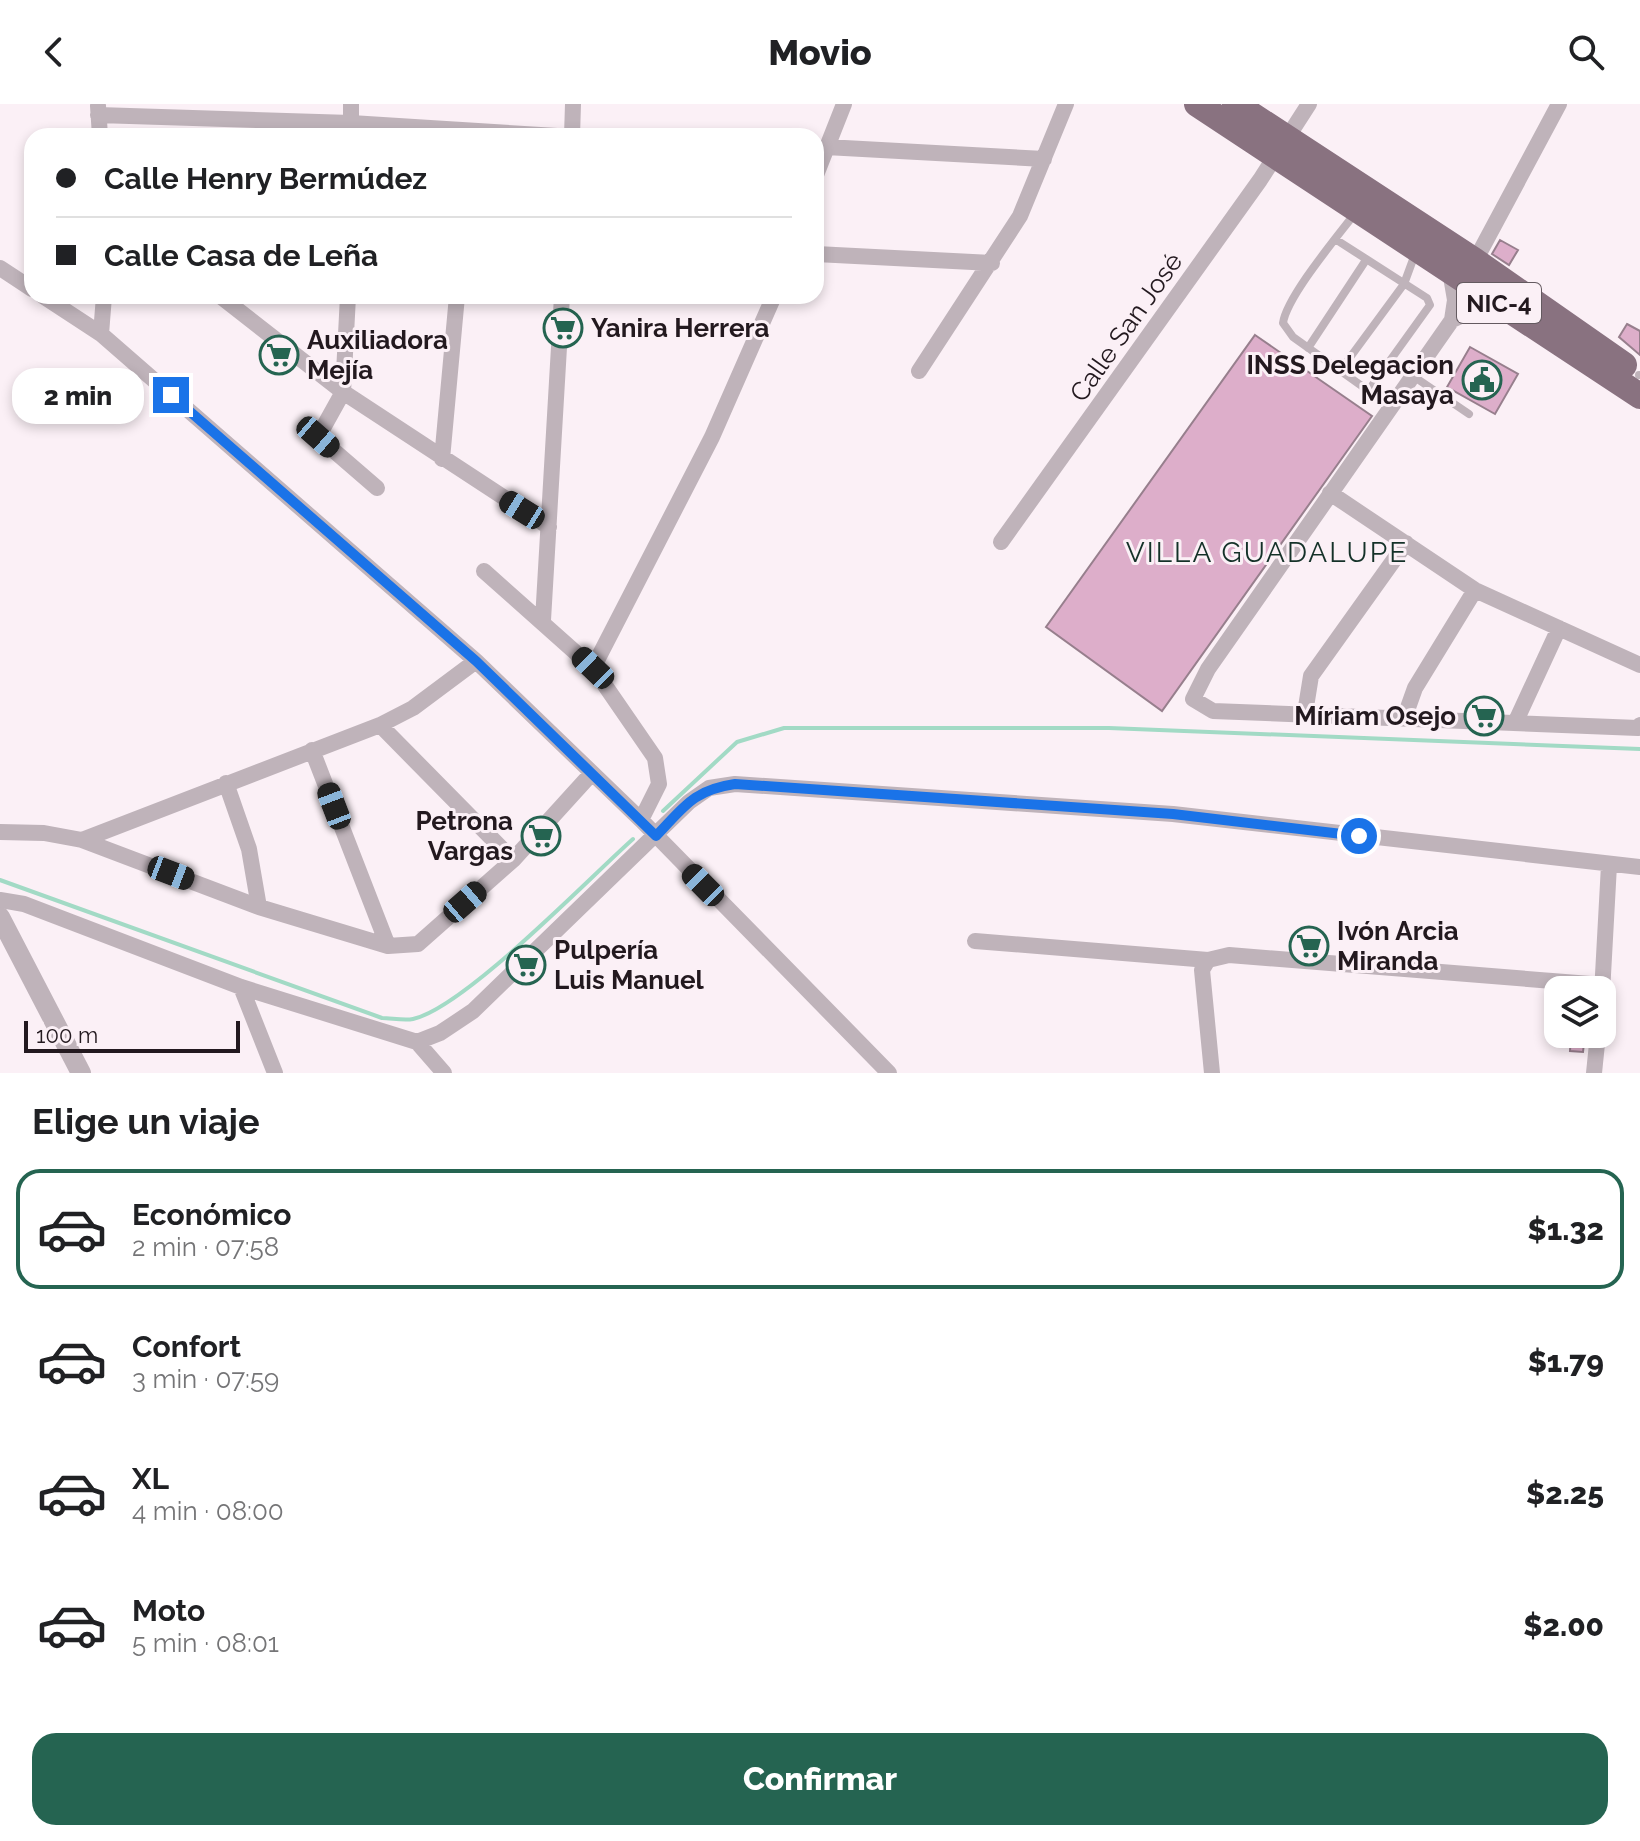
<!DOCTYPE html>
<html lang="es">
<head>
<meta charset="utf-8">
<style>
  body { margin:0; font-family:Raleway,sans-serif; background:#f2f2f2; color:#202124; height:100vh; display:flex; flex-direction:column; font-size:30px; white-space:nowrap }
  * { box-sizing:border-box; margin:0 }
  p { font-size:26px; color:#757577 }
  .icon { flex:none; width:44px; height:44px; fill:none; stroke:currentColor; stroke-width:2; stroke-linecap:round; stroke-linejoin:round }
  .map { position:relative; height:969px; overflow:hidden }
  .side { display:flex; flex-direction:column; background:#fff; flex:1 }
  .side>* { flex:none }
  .top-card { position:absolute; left:24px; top:24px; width:800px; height:176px; border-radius:24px; box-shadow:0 4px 12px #0003; display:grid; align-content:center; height:176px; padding:0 32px; background:#fff }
  .controls { position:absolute; left:1544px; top:872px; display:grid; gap:16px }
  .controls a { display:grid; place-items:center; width:72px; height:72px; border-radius:16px; background:#fff; box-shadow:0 4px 12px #0003; font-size:40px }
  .scale { position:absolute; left:24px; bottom:20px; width:216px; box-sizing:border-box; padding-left:8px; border:4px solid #23191f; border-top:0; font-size:22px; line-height:28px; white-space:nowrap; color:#23191f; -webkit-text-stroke:6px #fbf0f6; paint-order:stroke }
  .end { position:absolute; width:36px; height:36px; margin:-18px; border:10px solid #1a73e8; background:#fff; box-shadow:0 0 0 4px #fff }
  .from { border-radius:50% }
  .bubble { position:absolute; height:56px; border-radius:24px; background:#fff; box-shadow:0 4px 12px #0003; font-size:26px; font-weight:800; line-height:56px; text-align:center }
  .car { position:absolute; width:24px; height:48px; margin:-24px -12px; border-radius:10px; box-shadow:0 0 6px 2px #0007; background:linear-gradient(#222 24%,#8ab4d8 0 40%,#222 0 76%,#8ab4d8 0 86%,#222 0) }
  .top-card b { display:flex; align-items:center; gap:28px; height:76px; font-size:30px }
  .top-card b+b { border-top:2px solid #e0e0e0 }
  .top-card i { width:20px; height:20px; background:#202124 }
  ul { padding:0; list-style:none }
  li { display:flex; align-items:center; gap:24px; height:120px; margin:0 16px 12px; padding:0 16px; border:4px solid transparent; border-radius:24px }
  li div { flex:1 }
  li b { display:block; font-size:30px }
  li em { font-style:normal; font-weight:800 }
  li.current { border-color:#256451 }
  li>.icon { width:72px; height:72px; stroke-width:1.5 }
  h2 { padding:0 32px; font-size:36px; line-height:96px }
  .cta { display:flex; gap:16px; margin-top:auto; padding:16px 32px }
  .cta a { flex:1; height:92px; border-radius:24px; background:#256451; color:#fff; font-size:32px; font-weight:800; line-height:92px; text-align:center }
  header { display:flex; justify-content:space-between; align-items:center; height:104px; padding:0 32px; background:#fff; font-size:36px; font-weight:800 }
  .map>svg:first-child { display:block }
</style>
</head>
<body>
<header><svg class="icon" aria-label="back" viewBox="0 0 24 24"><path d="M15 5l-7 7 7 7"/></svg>Movio<svg class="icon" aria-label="search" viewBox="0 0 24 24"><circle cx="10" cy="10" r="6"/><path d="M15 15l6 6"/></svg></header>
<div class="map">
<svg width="1640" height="969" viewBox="0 0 1640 969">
  <rect width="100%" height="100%" fill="#fbf0f6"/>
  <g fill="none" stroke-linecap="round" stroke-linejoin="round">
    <path stroke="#a2dac5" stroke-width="4" d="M663,707L737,638L784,624H1109L1640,645
      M0,776L382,914C391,914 404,917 413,915C465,903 587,776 633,735"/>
  </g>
  <path fill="#ddaeca" stroke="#977f8d" stroke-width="2" d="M1500,136L1518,146L1509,161L1492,150Z
    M1627,220L1640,227V251L1619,233Z
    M1255,231L1372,312L1162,607L1046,523Z
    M1470,243L1518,270L1495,310L1447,283Z
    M1571,930H1585L1583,948L1570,947Z"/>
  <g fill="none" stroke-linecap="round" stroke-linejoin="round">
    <path stroke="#bfb3ba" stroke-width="8" d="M1335,135L1427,194L1430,201L1371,283L1366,285L1293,233L1283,219C1287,192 1338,132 1356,108
      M1308,244L1366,156
      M1340,267L1404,180L1415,150
      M1639,271H1640
      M1413,272L1469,310"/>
    <path stroke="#bfb3ba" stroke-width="16" d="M351,0V32
      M98,2L100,32
      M98,11L351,19L557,32
      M572,32L573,0
      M826,43L1044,55
      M816,71L844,0
      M816,150L992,159
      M1475,157L1559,0
      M0,164L32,185
      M1450,167L1455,196L1452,216L1208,565L1193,595L1213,607L1638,624L1640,621
      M43,192L101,230L476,557L641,716L889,969
      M220,192L343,288L549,423
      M348,192L343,288L318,333L377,384
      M1452,216L1465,210L1506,204
      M101,230L104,192
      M919,267L1020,112L1066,0
      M442,355L457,192
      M1330,389L1475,486L1640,561
      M1001,438L1260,76L1309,0
      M484,467L593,564L655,654L659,680L641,716
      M543,516L562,192
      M593,564L712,333L774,192
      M1305,609L1311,572L1406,439
      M1405,612L1415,584L1475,486
      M1516,617L1559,524
      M380,621L513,756
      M312,646L388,842
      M226,679L249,745L259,803
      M0,728L44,729L82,736L259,803L388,842L418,840L513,756L592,669
      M82,736L380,621L413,604L476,557
      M0,796L24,800L241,883L417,938L440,929L473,907L689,698L709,684L735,680L1173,710L1640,763
      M975,837L1208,856
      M241,883L275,969
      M1602,889L1609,761
      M417,938L444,969
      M1212,969L1202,866L1208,856L1229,851L1603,881
      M1594,969L1598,930"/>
    <path stroke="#bfb3ba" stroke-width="20" d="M0,813L81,969"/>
    <path stroke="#897280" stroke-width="26" d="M1197,0L1640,292
      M1235,0L1475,157L1624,261"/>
  </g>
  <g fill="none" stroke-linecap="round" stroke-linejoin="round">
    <path stroke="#1a73e8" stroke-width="10" d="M171,291L476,557L656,732C684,703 693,686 735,680L1173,710L1359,732"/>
  </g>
  <defs>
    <g id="supermarket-ring" transform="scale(2)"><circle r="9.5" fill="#fbf0f6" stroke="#256451" stroke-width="1.5"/><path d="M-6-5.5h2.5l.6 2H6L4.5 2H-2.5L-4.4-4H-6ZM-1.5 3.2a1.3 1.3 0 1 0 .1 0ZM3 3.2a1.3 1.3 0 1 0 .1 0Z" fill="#256451"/></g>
    <g id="civic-ring" transform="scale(2)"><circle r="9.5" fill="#fbf0f6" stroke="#256451" stroke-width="1.5"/><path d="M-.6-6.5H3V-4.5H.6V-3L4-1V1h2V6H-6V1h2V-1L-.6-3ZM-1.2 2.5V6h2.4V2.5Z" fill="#256451"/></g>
  </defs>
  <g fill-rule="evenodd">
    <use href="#supermarket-ring" x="563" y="224"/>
    <use href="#supermarket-ring" x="279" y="251"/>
    <use href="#civic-ring" x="1482" y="276"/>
    <use href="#supermarket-ring" x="1484" y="612"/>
    <use href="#supermarket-ring" x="541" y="732"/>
    <use href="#supermarket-ring" x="1309" y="842"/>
    <use href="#supermarket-ring" x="526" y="861"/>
  </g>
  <g text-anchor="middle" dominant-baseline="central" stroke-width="6" stroke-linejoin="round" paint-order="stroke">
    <rect fill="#fbf0f6" stroke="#645a60" stroke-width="2" x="1457" y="179" width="84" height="40" rx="6"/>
    <g font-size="24" font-weight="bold" fill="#23191f">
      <text x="1499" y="199">NIC-4</text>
    </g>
    <g font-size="26" fill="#23191f" stroke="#fbf0f6">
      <text transform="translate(1126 223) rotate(-55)">Calle San José</text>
    </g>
    <g font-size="26" font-weight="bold" fill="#23191f" stroke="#fbf0f6" text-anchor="start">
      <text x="591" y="224">Yanira Herrera</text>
      <text x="307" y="236">Auxiliadora<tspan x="307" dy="30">Mejía</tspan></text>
      <text x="1454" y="261" text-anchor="end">INSS Delegacion<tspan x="1454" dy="30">Masaya</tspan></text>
      <text x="1456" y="612" text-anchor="end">Míriam Osejo</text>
      <text x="513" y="717" text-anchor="end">Petrona<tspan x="513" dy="30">Vargas</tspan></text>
      <text x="1337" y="827">Ivón Arcia<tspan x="1337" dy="30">Miranda</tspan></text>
      <text x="554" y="846">Pulpería<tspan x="554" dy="30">Luis Manuel</tspan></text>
    </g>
    <g font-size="28" letter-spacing="2" fill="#143128" stroke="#fbf0f6">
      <text x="1267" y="448">VILLA GUADALUPE</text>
    </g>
  </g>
</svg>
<div class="controls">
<a><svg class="icon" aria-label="layers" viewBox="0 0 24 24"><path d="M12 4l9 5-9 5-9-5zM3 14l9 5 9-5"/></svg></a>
</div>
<div class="scale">100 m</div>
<i class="end from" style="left:1359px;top:732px"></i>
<i class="end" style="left:171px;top:291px"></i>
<div class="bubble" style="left:12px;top:264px;width:132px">2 min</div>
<i class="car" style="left:318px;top:333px;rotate:131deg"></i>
<i class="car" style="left:522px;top:406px;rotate:302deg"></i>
<i class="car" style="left:593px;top:564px;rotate:314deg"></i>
<i class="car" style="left:334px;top:702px;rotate:339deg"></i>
<i class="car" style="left:171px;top:769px;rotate:111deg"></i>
<i class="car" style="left:703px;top:781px;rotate:315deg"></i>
<i class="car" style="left:465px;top:798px;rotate:49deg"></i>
<div class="top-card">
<b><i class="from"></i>Calle Henry Bermúdez</b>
<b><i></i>Calle Casa de Leña</b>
</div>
</div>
<section class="side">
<h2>Elige un viaje</h2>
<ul>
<li class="current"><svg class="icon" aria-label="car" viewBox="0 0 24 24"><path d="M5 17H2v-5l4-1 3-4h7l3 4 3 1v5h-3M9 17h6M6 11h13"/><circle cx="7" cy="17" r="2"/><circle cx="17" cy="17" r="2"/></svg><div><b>Económico</b><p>2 min · 07:58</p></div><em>$1.32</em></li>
<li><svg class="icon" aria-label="car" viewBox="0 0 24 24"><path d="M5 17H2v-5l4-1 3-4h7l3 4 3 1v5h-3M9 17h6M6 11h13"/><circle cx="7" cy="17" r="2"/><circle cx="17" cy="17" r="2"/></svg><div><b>Confort</b><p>3 min · 07:59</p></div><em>$1.79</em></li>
<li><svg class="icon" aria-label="car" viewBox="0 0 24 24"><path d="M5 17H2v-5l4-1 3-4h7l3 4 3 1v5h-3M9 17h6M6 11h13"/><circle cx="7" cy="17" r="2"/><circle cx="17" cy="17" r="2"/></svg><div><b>XL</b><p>4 min · 08:00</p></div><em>$2.25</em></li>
<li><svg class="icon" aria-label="car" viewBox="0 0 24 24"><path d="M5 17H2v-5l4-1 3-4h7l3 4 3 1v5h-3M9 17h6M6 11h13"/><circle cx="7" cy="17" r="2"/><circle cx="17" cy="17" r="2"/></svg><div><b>Moto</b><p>5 min · 08:01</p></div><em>$2.00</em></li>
</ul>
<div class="cta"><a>Confirmar</a></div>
</section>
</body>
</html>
